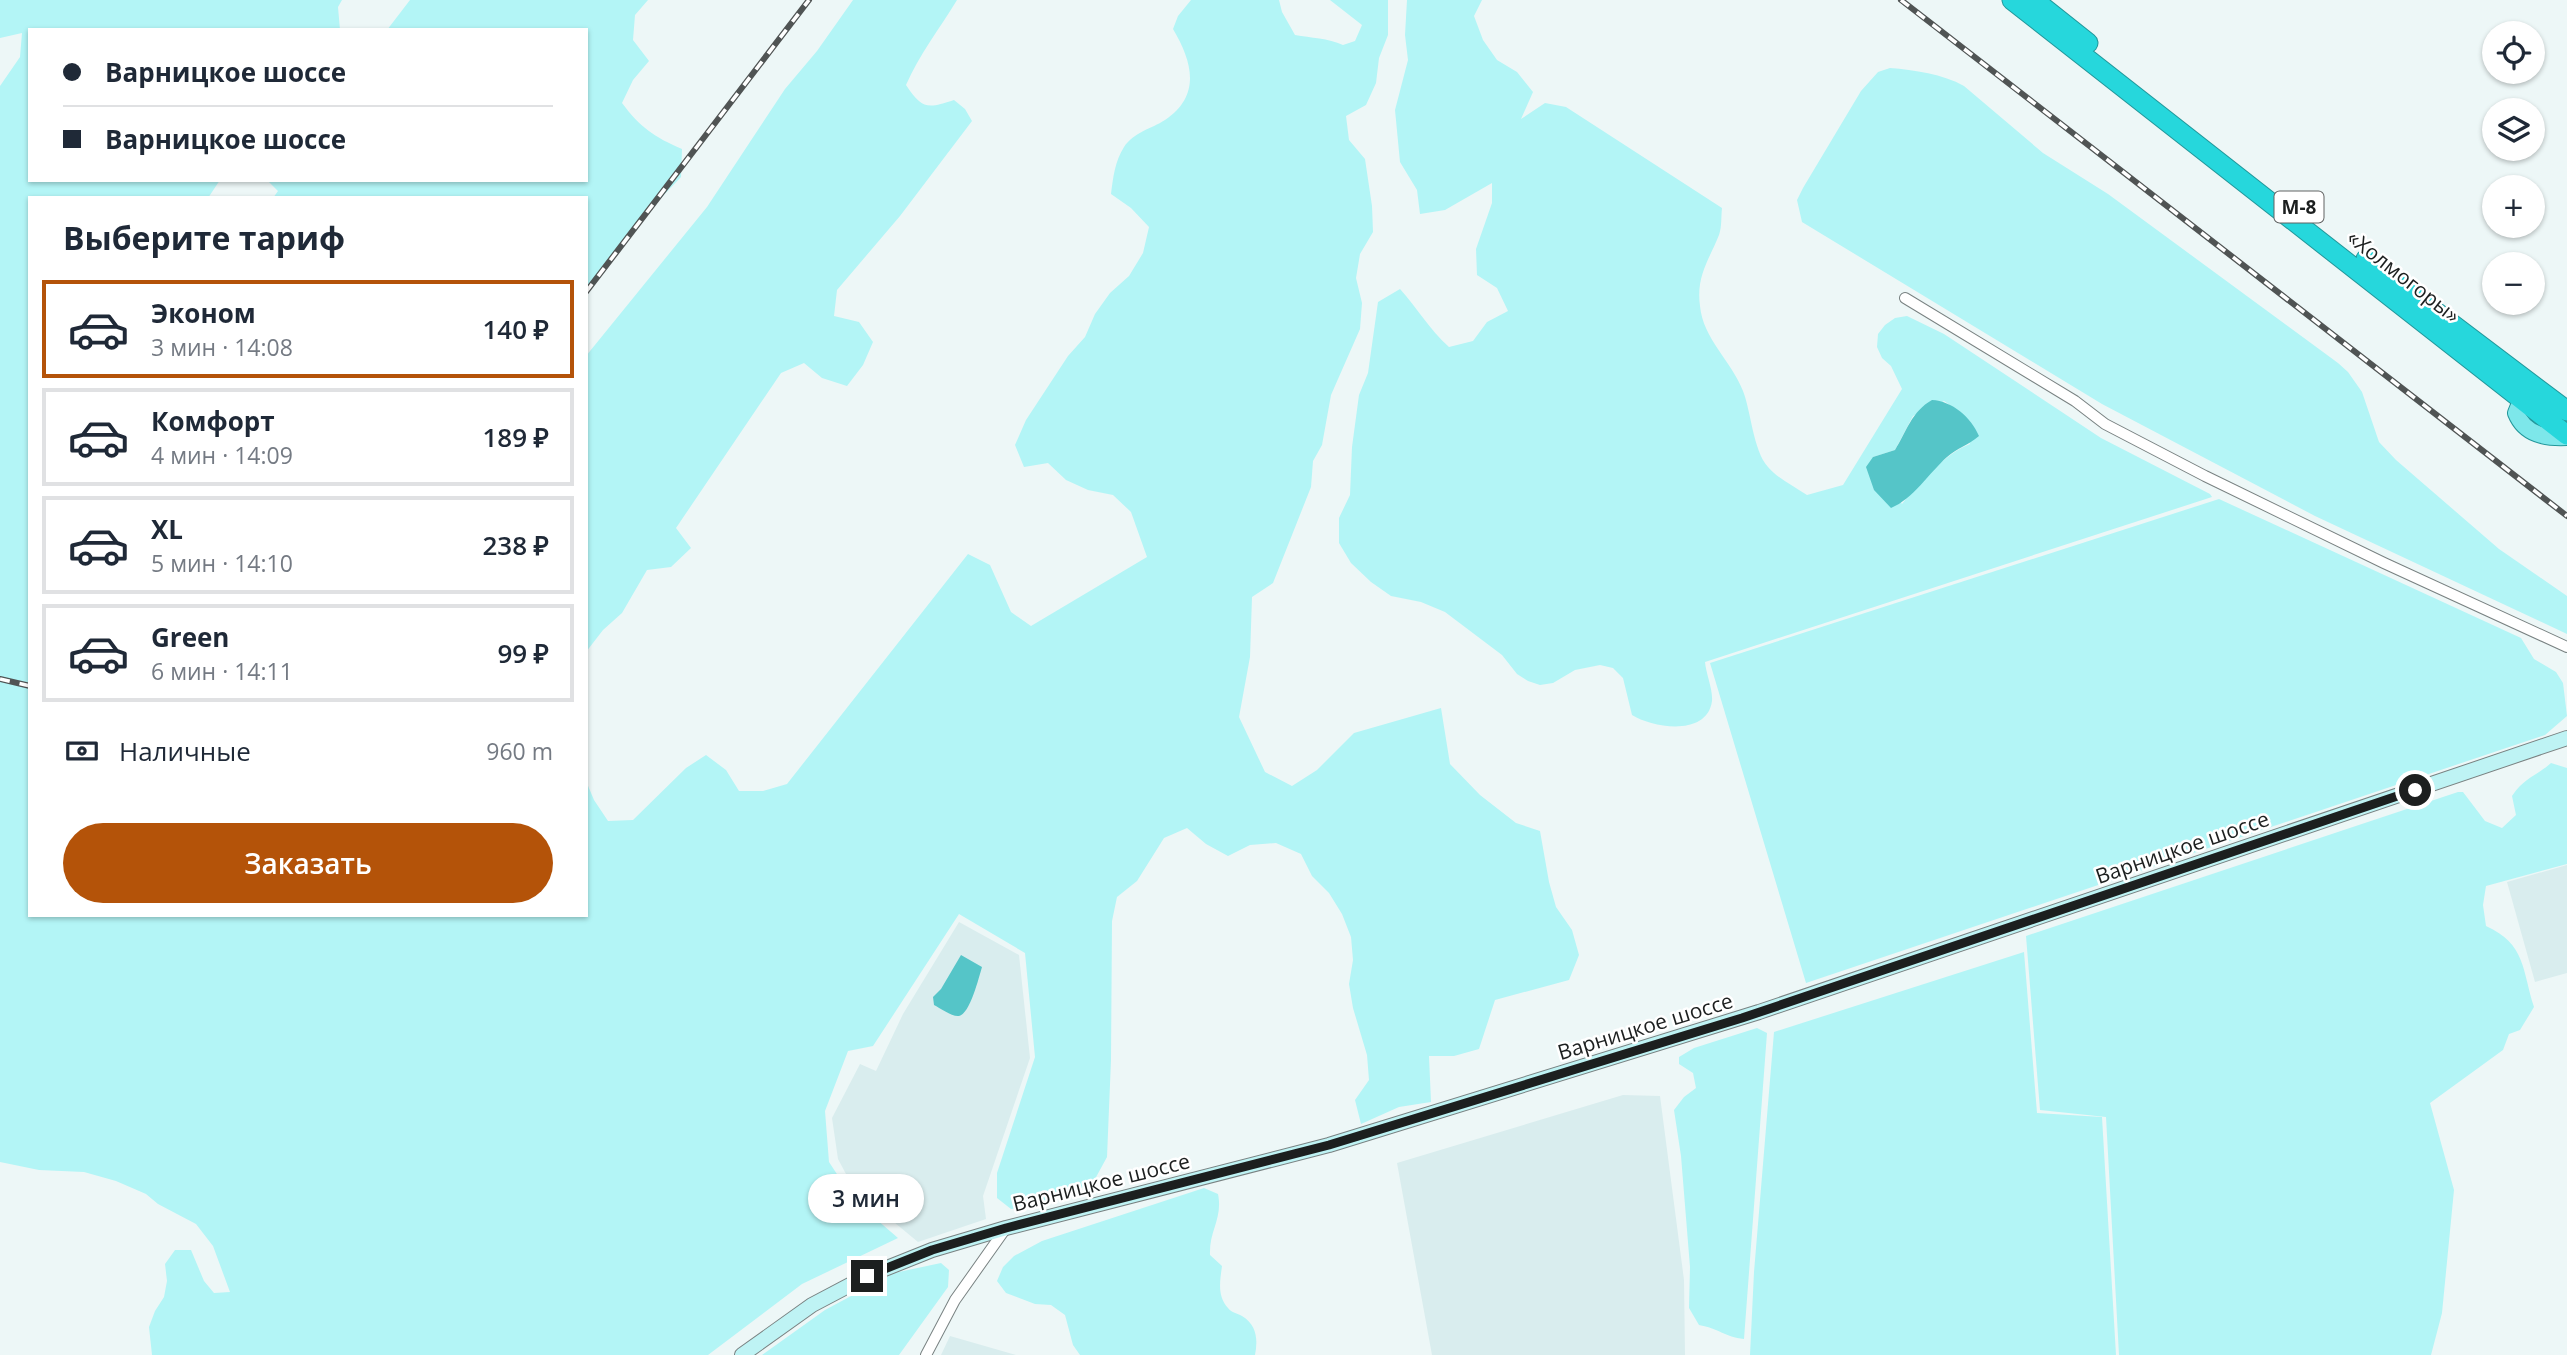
<!DOCTYPE html>
<html lang="ru">
<head>
<meta charset="utf-8">
<style>
  body { margin:0; font-family:"Open Sans",sans-serif; background:#f2f2f3; color:#1f2937; height:100vh; display:flex; flex-direction:column; font-size:26px; white-space:nowrap }
  * { box-sizing:border-box; margin:0 }
  p { font-size:23px; color:#747a83 }
  .icon { flex:none; width:38px; height:38px; fill:none; stroke:currentColor; stroke-width:2; stroke-linecap:round; stroke-linejoin:round }
  .map { position:relative; flex:1; overflow:hidden }
  .sheet { position:absolute; left:28px; top:196px; width:560px; height:721px; display:flex; flex-direction:column; background:#fff; border-radius:0px; box-shadow:0 2px 5px #0004 }
  .sheet>* { flex:none }
  .banner { position:absolute; left:28px; top:28px; width:560px; height:154px; border-radius:0px; box-shadow:0 2px 5px #0004; display:grid; align-content:center; height:154px; padding:0 35px; background:#fff }
  .fabs { position:absolute; left:2482px; top:21px; display:grid; gap:14px }
  .fabs a { display:grid; place-items:center; width:63px; height:63px; border-radius:50%; background:#fff; box-shadow:0 2px 5px #0004; font-size:35px }
  .end { position:absolute; width:32px; height:32px; margin:-16px; border:9px solid #1c1f1f; background:#fff; box-shadow:0 0 0 4px #fff }
  .from { border-radius:50% }
  .bubble { position:absolute; height:49px; border-radius:24px; background:#fff; box-shadow:0 2px 5px #0004; font-size:23px; font-weight:600; line-height:49px; text-align:center }
  .banner b { display:flex; align-items:center; gap:24px; height:66px; font-size:26px }
  .banner b+b { border-top:2px solid #e0e1e3 }
  .banner i { width:18px; height:18px; background:#1f2937 }
  ul { padding:0; list-style:none }
  li { display:flex; align-items:center; gap:21px; height:98px; margin:0 14px 10px; padding:0 21px; border:4px solid #e0e1e3; border-radius:0px }
  li div { flex:1 }
  li b { display:block; font-size:26px }
  li em { font-style:normal; font-weight:600 }
  li.selected { border-color:#b45309 }
  li>.icon { width:63px; height:63px; stroke-width:1.5 }
  h2 { padding:0 35px; font-size:32px; line-height:84px }
  .pay { display:flex; align-items:center; gap:18px; height:77px; padding:0 35px; font-size:26px }
  .pay p { margin-inline-start:auto }
  .button { display:flex; gap:14px; margin-top:auto; padding:14px 35px }
  .button a { flex:1; height:80px; border-radius:42px; background:#b45309; color:#fff; font-size:28px; font-weight:600; line-height:80px; text-align:center }
  .map>svg:first-child { display:block }
</style>
</head>
<body>
<div class="map">
<svg width="2567" height="1355" viewBox="0 0 2567 1355">
  <rect width="100%" height="100%" fill="#edf7f7"/>
  <path fill="#d9edee" d="M2567,865V973L2535,982L2507,882Z
    M959,922L1019,955L1030,1058L983,1196L986,1219L918,1242L854,1189L838,1159L832,1118L860,1064L876,1071L903,1014Z
    M1623,1095L1660,1096L1684,1280L1685,1355H1432L1397,1163Z
    M950,1336L1016,1355H941Z"/>
  <path fill="#b3f5f6" fill-rule="evenodd" d="M0,0H342L338,7L340,30H30V180H220L208,198H30V915H586V781L594,800L608,821L633,820L686,768L706,755L726,770L739,791H763L787,784L968,554L990,565L1011,612L1031,626L1147,557L1131,512L1113,495L1088,490L1066,480L1048,463L1024,467L1015,445L1026,420L1068,356L1085,337L1095,314L1110,293L1129,276L1143,253L1149,227L1131,208L1111,194C1113,178 1115,161 1124,147C1134,132 1151,129 1165,120C1202,95 1192,61 1173,29L1178,16L1191,0H1279L1282,12L1295,35C1311,38 1328,38 1343,45L1355,41L1362,25L1330,0H1388V35L1379,58L1376,83L1366,105L1346,116L1349,140L1365,159L1372,206L1373,232L1360,254L1356,278L1362,303L1360,329L1331,395L1322,445L1313,461L1311,487L1273,583L1252,597L1250,657L1239,717L1265,772L1292,786L1317,770L1354,733L1441,708L1450,764L1480,795L1516,823L1540,831L1549,882L1556,907L1572,930L1579,955L1569,980L1495,1000L1479,1049L1454,1056H1429L1431,1102L1399,1107L1361,1124L1355,1100L1369,1080L1367,1055L1353,1008L1349,984L1353,960L1351,937L1342,914L1329,893L1312,876L1301,854L1276,843L1250,845L1228,856L1206,844L1187,828L1164,838L1137,881L1117,897L1112,921L1111,1060L1107,1157L1095,1179L1074,1193L1025,1208L1011,1209L997,1198V1173L1035,1057L1025,953L959,914L873,1046L848,1051L825,1111L829,1162L854,1200L898,1238L802,1284L708,1355H152L149,1327L155,1311L164,1297L167,1281L165,1264L175,1250H191L204,1281L214,1293L230,1292L213,1246L196,1224L158,1204L146,1194L116,1181L84,1172L39,1170L0,1162V86L20,57L22,33L0,38Z
    M410,0H648L635,15L633,40L649,61L633,80L622,103C640,127 654,137 682,149L681,177L660,199L586,294V198H273L278,191L267,180H586V30H387Z
    M853,0H957C940,28 919,55 906,85C922,109 927,109 954,100L965,109L972,121L900,216L837,290L834,316L859,322L873,342L863,365L847,386L822,378L804,363L781,373L676,528L691,548L671,567L647,570L622,613L603,630L586,652V356L707,207L785,89L817,51Z
    M1407,0H1482L1474,16L1483,40L1497,60L1517,72L1533,92L1521,119L1545,103L1566,107L1722,208C1721,216 1722,227 1719,235C1709,260 1696,276 1700,306C1703,339 1731,360 1743,391C1751,411 1753,450 1768,467C1777,478 1795,487 1807,495L1843,485L1902,389L1891,366L1882,358L1877,347L1878,334L1885,325L1895,318L1907,316L1944,334L2101,438L2210,494L2212,497L1705,662C1706,674 1713,689 1712,701C1707,737 1653,728 1632,715L1623,678L1613,668L1600,665L1575,670L1553,683L1540,685L1528,681L1517,674L1502,655L1445,612L1421,602L1391,596L1371,582L1351,563L1339,543V518L1350,495L1352,447L1359,395L1368,373L1378,302L1400,289C1418,309 1429,329 1449,347L1473,341L1487,322L1508,311L1497,288L1477,275L1476,249L1492,203V183L1445,210L1420,214L1417,190L1400,162L1395,110L1408,60L1405,35ZM1944,401L1954,408L1970,444C1946,453 1918,483 1902,504L1873,457L1895,450L1913,416Z
    M1890,68C1914,70 1943,74 1964,86L2043,153L2108,194L2338,363L2348,372L2362,392L2379,442L2396,460L2499,549L2567,596V634L2315,516L2102,404L1802,222L1797,200L1803,188L1861,91L1878,72Z
    M2219,499L2521,638L2534,659L2556,672L2563,683L2567,716L2545,735L1806,983L1710,663Z
    M2551,763L2567,768V864L2486,886L2483,905L2486,926C2526,944 2522,970 2534,1007L2520,1030L2509,1034L2503,1050L2430,1103L2454,1190L2442,1313L2431,1355H2119L2106,1117L2040,1110L2026,936L2458,792H2463L2485,821L2502,828L2516,815L2512,796C2525,777 2535,777 2551,763Z
    M2024,952L2037,1113L2102,1117L2116,1355H1750L1754,1272L1774,1032Z
    M1757,1028L1767,1033L1744,1339C1725,1337 1718,1328 1699,1325L1689,1308L1690,1267L1681,1156L1674,1110L1684,1097L1696,1088L1693,1073L1679,1064V1057L1694,1048Z
    M1204,1188L1218,1194C1223,1219 1209,1230 1210,1255L1222,1266C1220,1281 1217,1296 1228,1308C1232,1313 1237,1313 1242,1316C1257,1325 1258,1340 1255,1355H1080L1073,1345L1065,1315L1051,1305L1035,1304L1006,1293L997,1281L1003,1267L1014,1256L1042,1241Z
    M941,1263L949,1270L948,1287L899,1355H762L825,1310L894,1273Z"/>
  <path fill="#55c5c8" d="M1932,400C1952,401 1971,417 1979,436C1969,445 1957,448 1947,457C1929,473 1913,499 1891,508L1874,490L1866,467L1873,457L1895,450C1906,432 1912,411 1932,400Z
    M961,955L982,967C979,977 970,1014 959,1016C952,1017 940,1008 934,1005L933,997L941,989Z"/>
  <g fill="none" stroke-linecap="round" stroke-linejoin="round">
    <g stroke="#798282" stroke-width="12">
      <path id="street" d="M1905,298L2075,401L2105,424L2205,476L2384,563L2567,647
        M926,1355L955,1300L1006,1228"/>
    </g>
    <g stroke="#798282" stroke-width="16">
      <path id="secondary" d="M742,1355L812,1305L867,1276L932,1250L1006,1228L1329,1145L1759,1012L2567,738"/>
    </g>
    <g stroke="#22979a" stroke-width="18">
      <path id="primary" d="M2531,396L2518,408L2516,413C2525,435 2546,438 2567,437"/>
    </g>
    <g stroke="#22979a" stroke-width="21">
      <path id="highway" d="M2012,0L2567,435
        M2034,0L2088,43
        M2366,259L2567,411"/>
    </g>
    <use href="#street" stroke="#fff" stroke-width="10"/>
    <use href="#secondary" stroke="#bef3f4" stroke-width="14"/>
    <use href="#primary" stroke="#7de7ea" stroke-width="16"/>
    <use href="#highway" stroke="#26d7dc" stroke-width="19"/>
    <g stroke="#505454" stroke-width="6">
      <path id="rail" d="M1901,0L2567,516
        M586,292L809,0
        M0,679L30,686"/>
    </g>
    <use href="#rail" stroke="#fff" stroke-width="3.5" stroke-dasharray="10" stroke-linecap="butt"/>
  </g>
  <g fill="none" stroke-linecap="round" stroke-linejoin="round">
    <path stroke="#1c1f1f" stroke-width="9" d="M867,1276L932,1250L1006,1228L1329,1145L1742,1018L2415,790"/>
  </g>
  <g text-anchor="middle" dominant-baseline="central" stroke-width="5" stroke-linejoin="round" paint-order="stroke">
    <rect fill="#fff" stroke="#606262" stroke-width="2" x="2274.5" y="191.5" width="49" height="31" rx="5"/>
    <g font-size="19" font-weight="bold" fill="#1c1f1f">
      <text x="2299" y="207">М-8</text>
    </g>
    <g font-size="21" fill="#1c1f1f" stroke="#fff">
      <text transform="translate(2404 276) rotate(38)">«Холмогоры»</text>
      <text transform="translate(2182 847) rotate(-19)">Варницкое шоссе</text>
      <text transform="translate(1645 1026) rotate(-17)">Варницкое шоссе</text>
      <text transform="translate(1101 1182) rotate(-14)">Варницкое шоссе</text>
    </g>
  </g>
</svg>
<div class="fabs">
<a><svg class="icon" aria-label="locate" viewBox="0 0 24 24"><circle cx="12" cy="12" r="6"/><path d="M12 2v4M12 18v4M2 12h4M18 12h4"/></svg></a>
<a><svg class="icon" aria-label="layers" viewBox="0 0 24 24"><path d="M12 4l9 5-9 5-9-5zM3 14l9 5 9-5"/></svg></a>
<a>+</a>
<a>−</a>
</div>
<i class="end from" style="left:2415px;top:790px"></i>
<i class="end" style="left:867px;top:1276px"></i>
<div class="bubble" style="left:808px;top:1174px;width:116px">3 мин</div>
<div class="banner">
<b><i class="from"></i>Варницкое шоссе</b>
<b><i></i>Варницкое шоссе</b>
</div>
<section class="sheet">
<h2>Выберите тариф</h2>
<ul>
<li class="selected"><svg class="icon" aria-label="car" viewBox="0 0 24 24"><path d="M5 17H2v-5l4-1 3-4h7l3 4 3 1v5h-3M9 17h6M6 11h13"/><circle cx="7" cy="17" r="2"/><circle cx="17" cy="17" r="2"/></svg><div><b>Эконом</b><p>3 мин · 14:08</p></div><em>140 ₽</em></li>
<li><svg class="icon" aria-label="car" viewBox="0 0 24 24"><path d="M5 17H2v-5l4-1 3-4h7l3 4 3 1v5h-3M9 17h6M6 11h13"/><circle cx="7" cy="17" r="2"/><circle cx="17" cy="17" r="2"/></svg><div><b>Комфорт</b><p>4 мин · 14:09</p></div><em>189 ₽</em></li>
<li><svg class="icon" aria-label="car" viewBox="0 0 24 24"><path d="M5 17H2v-5l4-1 3-4h7l3 4 3 1v5h-3M9 17h6M6 11h13"/><circle cx="7" cy="17" r="2"/><circle cx="17" cy="17" r="2"/></svg><div><b>XL</b><p>5 мин · 14:10</p></div><em>238 ₽</em></li>
<li><svg class="icon" aria-label="car" viewBox="0 0 24 24"><path d="M5 17H2v-5l4-1 3-4h7l3 4 3 1v5h-3M9 17h6M6 11h13"/><circle cx="7" cy="17" r="2"/><circle cx="17" cy="17" r="2"/></svg><div><b>Green</b><p>6 мин · 14:11</p></div><em>99 ₽</em></li>
</ul>
<div class="pay"><svg class="icon" aria-label="cash" viewBox="0 0 24 24"><path d="M3 7h18v10H3z"/><circle cx="12" cy="12" r="2"/></svg>Наличные<p>960 m</p></div>
<div class="button"><a>Заказать</a></div>
</section>
</div>
</body>
</html>
